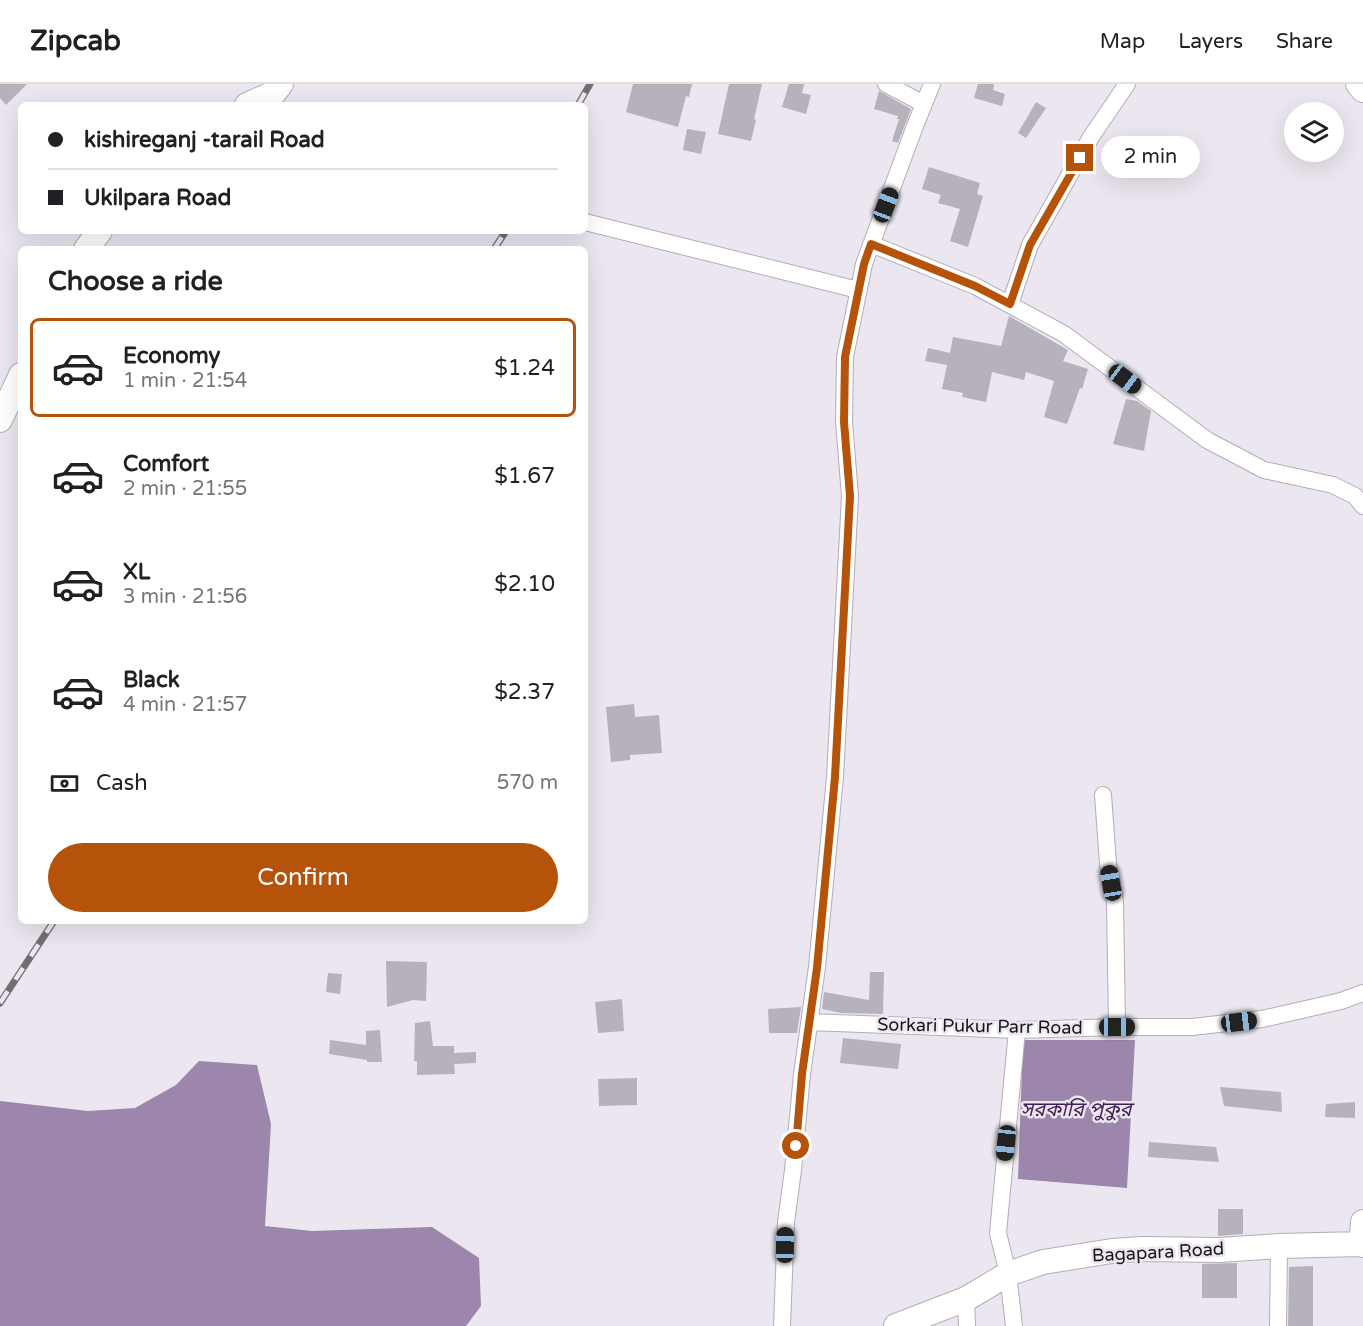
<!DOCTYPE html>
<html lang="en">
<head>
<meta charset="utf-8">
<style>
  body { margin:0; font-family:"Varela Round","Noto Sans Bengali",sans-serif; background:#f6f6f6; color:#202124; height:100vh; display:flex; flex-direction:column; font-size:22px; white-space:nowrap }
  * { box-sizing:border-box; margin:0 }
  p { font-size:20px; color:#757577 }
  .icon { flex:none; width:33px; height:33px; fill:none; stroke:currentColor; stroke-width:2; stroke-linecap:round; stroke-linejoin:round }
  .map { position:relative; flex:1; overflow:hidden }
  .side { position:absolute; left:18px; top:162px; width:570px; height:678px; display:flex; flex-direction:column; background:#fff; border-radius:9px; box-shadow:0 6px 24px #0002 }
  .side>* { flex:none }
  .banner { position:absolute; left:18px; top:18px; width:570px; height:132px; border-radius:9px; box-shadow:0 6px 24px #0002; display:grid; align-content:center; height:132px; padding:0 30px; background:#fff }
  .controls { position:absolute; left:1284px; top:18px; display:grid; gap:12px }
  .controls a { display:grid; place-items:center; width:60px; height:60px; border-radius:50%; background:#fff; box-shadow:0 6px 24px #0002; font-size:30px }
  .end { position:absolute; width:27px; height:27px; margin:-14px; border:8px solid #b45309; background:#fff; box-shadow:0 0 0 3px #fff }
  .from { border-radius:50% }
  .bubble { position:absolute; height:42px; border-radius:21px; background:#fff; box-shadow:0 6px 24px #0002; font-size:20px; font-weight:600; line-height:42px; text-align:center }
  .car { position:absolute; width:18px; height:36px; margin:-18px -9px; border-radius:8px; box-shadow:0 0 4px 2px #0007; background:linear-gradient(#222 24%,#8ab4d8 0 40%,#222 0 76%,#8ab4d8 0 86%,#222 0) }
  .banner b { display:flex; align-items:center; gap:21px; height:57px; font-size:22px }
  .banner b+b { border-top:2px solid #e0e0e0 }
  .banner i { width:15px; height:15px; background:#202124 }
  ul { padding:0; list-style:none }
  li { display:flex; align-items:center; gap:18px; height:99px; margin:0 12px 9px; padding:0 18px; border:3px solid transparent; border-radius:9px }
  li div { flex:1 }
  li b { display:block; font-size:22px }
  li em { font-style:normal; font-weight:600 }
  li.selected { border-color:#b45309 }
  li>.icon { width:54px; height:54px; stroke-width:1.5 }
  h2 { padding:0 30px; font-size:27px; line-height:72px }
  .pay { display:flex; align-items:center; gap:15px; height:66px; padding:0 30px; font-size:22px }
  .pay p { margin-inline-start:auto }
  .primary-button { display:flex; gap:12px; margin-top:auto; padding:12px 30px }
  .primary-button a { flex:1; height:69px; border-radius:36px; background:#b45309; color:#fff; font-size:24px; font-weight:600; line-height:69px; text-align:center }
  header { display:flex; align-items:center; gap:36px; box-sizing:border-box; height:84px; padding:0 30px; background:#fff; border-bottom:2px solid #e0e0e0 }
  header strong { font-size:28px }
  nav { display:flex; gap:33px; margin-inline-start:auto; font-size:21px }
  .map>svg:first-child { display:block }
</style>
</head>
<body>
<header>
<strong>Zipcab</strong>
<nav><a>Map</a><a>Layers</a><a>Share</a></nav>
</header>
<div class="map">
<svg width="1363" height="1242" viewBox="0 0 1363 1242">
  <rect width="100%" height="100%" fill="#ebe6ef"/>
  <path fill="#9c86ac" d="M1023,956H1135L1127,1104L1018,1095Z
    M199,977L257,981L271,1040L265,1142L312,1147L432,1143L479,1174L481,1222L466,1242H0V1017L88,1027L135,1024L176,1001Z"/>
  <path fill="#b6b1ba" d="M0,0H27L6,21L0,14Z
    M633,0H692L689,13L686,12L678,43L626,28Z
    M729,0H762L754,35L756,36L751,57L718,50Z
    M789,0H804L802,9L811,11L806,30L782,23Z
    M978,0H994L993,6L1005,10L1002,22L974,14Z
    M879,7L911,25L898,59L892,57L899,35H897L898,32L874,25Z
    M1036,18L1046,24L1026,54L1018,49Z
    M687,45L706,48L701,70L683,66Z
    M929,83L980,99L977,110L983,112L968,163L950,157L960,125L938,119L941,111L922,105Z
    M1009,232L1068,266L1063,277L1088,285L1082,305L1080,304L1067,340L1044,333L1054,297L1026,288L1024,296L992,288L986,318L962,313L963,309L942,305L947,281L925,277L928,264L950,269L953,253L1001,262Z
    M1126,315L1137,317L1151,327L1144,367L1113,360Z
    M634,620L635,633L659,631L662,669L630,671V676L611,678L606,623Z
    M386,877L427,878L426,917L413,916L387,923Z
    M870,888H884L883,930L841,929L822,925L824,908L869,916Z
    M328,889L342,890L340,910L326,908Z
    M622,915L624,947L598,949L595,918Z
    M801,923L797,949H769L768,925Z
    M430,937L433,962H454V969L476,968V979L454,980L455,990L417,991V977H414L415,939Z
    M380,946L382,978H367V976L329,970L330,956L366,961V947Z
    M843,954L901,960L898,985L840,979Z
    M637,994V1021L599,1022L598,995Z
    M1220,1003L1281,1008L1282,1028L1224,1022Z
    M1355,1018V1034L1325,1033L1326,1020Z
    M1149,1058L1216,1063L1219,1078L1148,1073Z
    M1218,1125H1243V1150L1218,1152Z
    M1237,1179V1214H1202V1180Z
    M1313,1182V1242H1288L1289,1183Z"/>
  <g fill="none" stroke-linecap="round" stroke-linejoin="round">
    <g stroke="#b2adb6" stroke-width="18">
      <path id="street" d="M886,0L924,20
        M585,138L858,206
        M871,160L975,202L1064,250L1207,356L1264,386L1333,401L1355,412L1363,422
        M1010,220L1030,161L1091,53L1127,0
        M1103,711L1108,780L1115,818L1117,943
        M810,938L1017,946L1117,943H1192L1262,935L1341,917L1363,909
        M966,1215L967,1242
        M782,1242L786,1138L793,1086L802,990L817,883L835,693L850,412L844,338L845,273L864,180L915,42L932,0
        M1014,1242L1008,1190L998,1149L1017,946
        M1278,1242L1279,1162"/>
    </g>
    <g stroke="#b2adb6" stroke-width="26">
      <path id="secondary" d="M1358,0L1363,6
        M247,21L274,9L281,0
        M86,165L100,147
        M0,336L21,291
        M1363,1138L1361,1160L1363,1161
        M896,1242L966,1215L1008,1190L1043,1178L1112,1167L1142,1165L1219,1166L1279,1162L1361,1160"/>
    </g>
    <use href="#street" stroke="#fff" stroke-width="16"/>
    <use href="#secondary" stroke="#fff" stroke-width="24"/>
    <g stroke="#726e74" stroke-width="7">
      <path id="rail" d="M578,21L590,0
        M494,165L506,147
        M0,919L54,837"/>
    </g>
    <use href="#rail" stroke="#ebe6ef" stroke-width="4.5" stroke-dasharray="14" stroke-linecap="butt"/>
  </g>
  <g fill="none" stroke-linecap="round" stroke-linejoin="round">
    <path stroke="#b45309" stroke-width="8" d="M796,1062L802,990L817,884L835,693L850,412L844,338L845,273L864,180L871,160L975,202L1010,220L1030,161L1080,74"/>
  </g>
  <g text-anchor="middle" dominant-baseline="central" stroke-width="5" stroke-linejoin="round" paint-order="stroke">
    <g font-size="18" fill="#181619" stroke="#ebe6ef">
      <text transform="translate(980 942) rotate(1)">Sorkari Pukur Parr Road</text>
      <text transform="translate(1158 1168) rotate(-3)">Bagapara Road</text>
    </g>
    <g font-size="20" font-style="italic" fill="#402153" stroke="#ebe6ef">
      <text x="1076" y="1026">সরকারি পুকুর</text>
    </g>
  </g>
</svg>
<div class="controls">
<a><svg class="icon" aria-label="layers" viewBox="0 0 24 24"><path d="M12 4l9 5-9 5-9-5zM3 14l9 5 9-5"/></svg></a>
</div>
<i class="end from" style="left:796px;top:1062px"></i>
<i class="end" style="left:1080px;top:74px"></i>
<div class="bubble" style="left:1101px;top:52px;width:99px">2 min</div>
<i class="car" style="left:886px;top:121px;rotate:21deg"></i>
<i class="car" style="left:1125px;top:295px;rotate:127deg"></i>
<i class="car" style="left:1111px;top:799px;rotate:350deg"></i>
<i class="car" style="left:1239px;top:938px;rotate:83deg"></i>
<i class="car" style="left:1117px;top:943px;rotate:90deg"></i>
<i class="car" style="left:1006px;top:1059px;rotate:186deg"></i>
<i class="car" style="left:785px;top:1161px;rotate:1deg"></i>
<div class="banner">
<b><i class="from"></i>kishireganj -tarail Road</b>
<b><i></i>Ukilpara Road</b>
</div>
<section class="side">
<h2>Choose a ride</h2>
<ul>
<li class="selected"><svg class="icon" aria-label="car" viewBox="0 0 24 24"><path d="M5 17H2v-5l4-1 3-4h7l3 4 3 1v5h-3M9 17h6M6 11h13"/><circle cx="7" cy="17" r="2"/><circle cx="17" cy="17" r="2"/></svg><div><b>Economy</b><p>1 min · 21:54</p></div><em>$1.24</em></li>
<li><svg class="icon" aria-label="car" viewBox="0 0 24 24"><path d="M5 17H2v-5l4-1 3-4h7l3 4 3 1v5h-3M9 17h6M6 11h13"/><circle cx="7" cy="17" r="2"/><circle cx="17" cy="17" r="2"/></svg><div><b>Comfort</b><p>2 min · 21:55</p></div><em>$1.67</em></li>
<li><svg class="icon" aria-label="car" viewBox="0 0 24 24"><path d="M5 17H2v-5l4-1 3-4h7l3 4 3 1v5h-3M9 17h6M6 11h13"/><circle cx="7" cy="17" r="2"/><circle cx="17" cy="17" r="2"/></svg><div><b>XL</b><p>3 min · 21:56</p></div><em>$2.10</em></li>
<li><svg class="icon" aria-label="car" viewBox="0 0 24 24"><path d="M5 17H2v-5l4-1 3-4h7l3 4 3 1v5h-3M9 17h6M6 11h13"/><circle cx="7" cy="17" r="2"/><circle cx="17" cy="17" r="2"/></svg><div><b>Black</b><p>4 min · 21:57</p></div><em>$2.37</em></li>
</ul>
<div class="pay"><svg class="icon" aria-label="cash" viewBox="0 0 24 24"><path d="M3 7h18v10H3z"/><circle cx="12" cy="12" r="2"/></svg>Cash<p>570 m</p></div>
<div class="primary-button"><a>Confirm</a></div>
</section>
</div>
</body>
</html>
